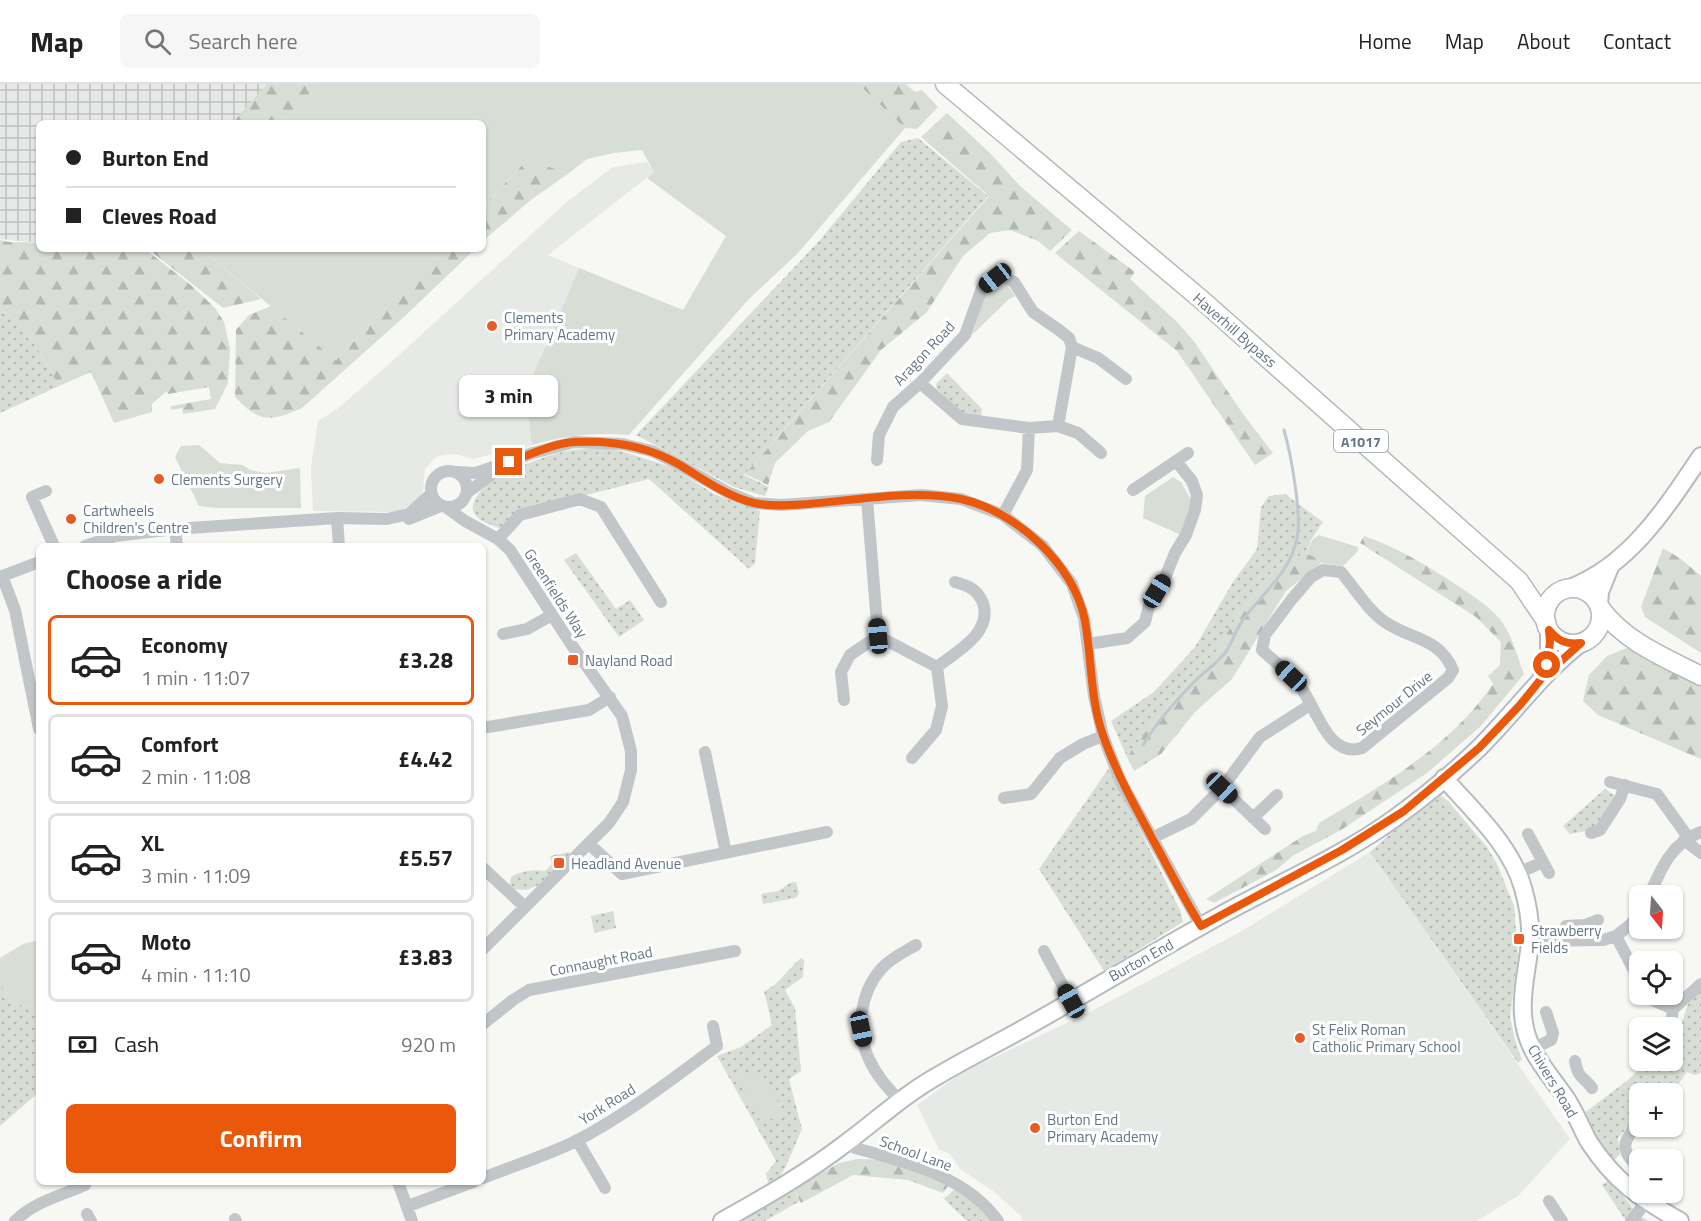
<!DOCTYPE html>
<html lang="en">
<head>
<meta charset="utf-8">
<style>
  body { margin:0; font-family:"Titillium Web",sans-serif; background:#f6f6f6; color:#222; height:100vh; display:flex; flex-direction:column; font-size:22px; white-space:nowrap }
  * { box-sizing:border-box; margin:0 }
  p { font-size:20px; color:#767676 }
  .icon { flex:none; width:33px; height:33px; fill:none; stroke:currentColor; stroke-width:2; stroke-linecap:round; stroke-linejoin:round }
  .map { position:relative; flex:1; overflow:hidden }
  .panel { position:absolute; left:36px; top:459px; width:450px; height:642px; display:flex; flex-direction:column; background:#fff; border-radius:9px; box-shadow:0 2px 4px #0004 }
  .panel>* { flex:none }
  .top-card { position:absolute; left:36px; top:36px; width:450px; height:132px; border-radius:9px; box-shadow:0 2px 4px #0004; display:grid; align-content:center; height:132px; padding:0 30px; background:#fff }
  .needle { width:39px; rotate:163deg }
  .buttons { position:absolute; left:1629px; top:801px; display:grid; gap:12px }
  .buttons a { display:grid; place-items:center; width:54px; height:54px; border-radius:9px; background:#fff; box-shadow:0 2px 4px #0004; font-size:30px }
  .end { position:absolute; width:27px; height:27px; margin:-14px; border:8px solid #ea580c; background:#fff; box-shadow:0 0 0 3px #fff }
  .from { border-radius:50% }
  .bubble { position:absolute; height:42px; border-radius:9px; background:#fff; box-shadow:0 2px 4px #0004; font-size:20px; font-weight:700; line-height:42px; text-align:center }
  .car { position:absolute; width:18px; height:36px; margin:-18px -9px; border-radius:8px; box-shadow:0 0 4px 2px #0007; background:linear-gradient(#222 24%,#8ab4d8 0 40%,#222 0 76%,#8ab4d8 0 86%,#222 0) }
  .top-card b { display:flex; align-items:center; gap:21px; height:57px; font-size:22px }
  .top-card b+b { border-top:2px solid #e0e0e0 }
  .top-card i { width:15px; height:15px; background:#222 }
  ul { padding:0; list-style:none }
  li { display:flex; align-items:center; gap:18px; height:90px; margin:0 12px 9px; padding:0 18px; border:3px solid #e0e0e0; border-radius:9px }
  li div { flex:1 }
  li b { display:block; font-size:22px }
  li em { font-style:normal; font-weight:700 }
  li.current { border-color:#ea580c }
  li>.icon { width:54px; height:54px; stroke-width:1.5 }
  h2 { padding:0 30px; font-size:27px; line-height:72px }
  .pay { display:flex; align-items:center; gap:15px; height:66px; padding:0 30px; font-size:22px }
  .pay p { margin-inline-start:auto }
  .cta { display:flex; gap:12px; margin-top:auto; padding:12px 30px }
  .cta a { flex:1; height:69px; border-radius:9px; background:#ea580c; color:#fff; font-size:24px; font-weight:700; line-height:69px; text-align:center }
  header { display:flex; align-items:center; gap:36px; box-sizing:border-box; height:84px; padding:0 30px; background:#fff; border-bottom:2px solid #e0e0e0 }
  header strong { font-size:28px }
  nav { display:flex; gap:33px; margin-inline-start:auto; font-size:21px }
  .search { width:420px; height:54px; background:#f6f6f6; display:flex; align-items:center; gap:15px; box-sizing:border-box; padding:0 21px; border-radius:9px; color:#767676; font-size:22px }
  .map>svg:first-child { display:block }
</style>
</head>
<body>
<header>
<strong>Map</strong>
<div class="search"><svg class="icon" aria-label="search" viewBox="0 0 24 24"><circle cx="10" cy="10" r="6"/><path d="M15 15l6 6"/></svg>Search here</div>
<nav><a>Home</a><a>Map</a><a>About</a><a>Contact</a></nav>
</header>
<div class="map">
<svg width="1701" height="1137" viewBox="0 0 1701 1137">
  <defs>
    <pattern id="industrial-grid" width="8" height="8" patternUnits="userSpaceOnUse" patternTransform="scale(1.5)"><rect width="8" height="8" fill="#e7e9e7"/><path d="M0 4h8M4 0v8" fill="none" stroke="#bfc1c1"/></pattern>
    <pattern id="grass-dots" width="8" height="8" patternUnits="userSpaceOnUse" patternTransform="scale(1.5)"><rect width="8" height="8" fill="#d8ded5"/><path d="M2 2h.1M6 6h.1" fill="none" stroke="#b3b9b2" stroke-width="1.8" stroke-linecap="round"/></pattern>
    <pattern id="forest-firs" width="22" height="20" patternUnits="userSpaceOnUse" patternTransform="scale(1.5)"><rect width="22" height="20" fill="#d8ded5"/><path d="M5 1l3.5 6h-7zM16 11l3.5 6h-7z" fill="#b3b9b2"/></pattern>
  </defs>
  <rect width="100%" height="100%" fill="#f7f7f4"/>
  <path fill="#e7e9e7" d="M647,78L654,88L548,171L579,184L541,271L527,323L532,361L509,372L492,370L474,375L455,370L437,372L425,385L423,407L418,417L398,428L313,427L311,383L318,337L337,325L387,282L568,117L613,83Z
    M1370,768L1570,1055L1519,1111L1477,1137H1023L1020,1131L993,1107L960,1085L949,1069L939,1066L917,1021L963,988L1088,929L1242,847Z"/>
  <path fill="url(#industrial-grid)" d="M0,0H270L236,39H39V159L0,155Z"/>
  <path fill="url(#grass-dots)" d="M918,54L988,112L744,391L769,403L765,412L734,403L636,351L820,156L901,58Z
    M0,228C24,231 47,282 59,302L0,329Z
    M947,289L982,325L981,336L964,332L937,305L936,300Z
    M599,364L621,367L671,383L714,410L760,427L755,479L749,485L649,395L520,428L501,445C492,441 479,438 474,429C468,418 485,401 494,396C509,386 549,370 567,367C577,365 588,365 599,364Z
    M1285,410L1323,438L1311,456L1306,469L1278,482L1237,532L1218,565L1142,652L1127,673L1111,637L1154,608L1195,563L1233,498L1257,465L1261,423L1269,412Z
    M576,469L616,525L630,516L644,536L619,553L564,476Z
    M1109,684L1180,826L1183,838L1104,887L1039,785Z
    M1605,705L1617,713L1597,745L1570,750L1563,742Z
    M1440,711L1448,717L1487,763L1497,780L1514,822L1518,872L1510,933L1515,956L1522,976L1518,979L1370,768L1403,738Z
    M569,768L570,770L539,801L526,806L514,805L510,800L511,793C520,787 534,785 545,787L552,780L550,772Z
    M796,798L799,809L796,814L763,820L761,810L778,807L790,799Z
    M613,827L616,844L594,849L591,832Z
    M801,874L804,876L803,893L785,906L795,924L801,987L789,995L802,1045L786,1082L777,1097L769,1102L766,1090L776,1077L717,972L741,963L772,941L764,907C778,902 789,884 801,874Z
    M0,899L14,920L33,923L39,929V1008L0,1042Z
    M1701,907V989L1695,991L1687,988L1672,1009L1640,1010L1639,1030L1618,1054L1620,1070L1612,1079L1597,1058L1583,1030L1628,996L1648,977L1672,976L1673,946L1682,938L1688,920Z
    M1610,1095L1637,1130L1649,1137H1626L1602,1101Z
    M793,1105L800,1117L765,1137H738Z
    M954,1106L975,1118L993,1137H967L944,1115Z"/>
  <path fill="url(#forest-firs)" d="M267,0H318L283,39H232Z
    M858,0H906L915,8L922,6L938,23L917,45L905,44Z
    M947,29L991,70L1020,102L1072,146L1050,167L1038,157L1010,146L990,149L963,172L927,228L881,266L829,338L808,347L775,379L768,401L745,390L989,112L921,53Z
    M527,76H532L568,90L532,115L483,157V122Z
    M1079,147L1135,188L1130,195L1176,237L1193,256L1243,330L1273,369L1255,381L1177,267L1055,169Z
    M0,156C13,160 25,157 39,159V165H145L192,202L215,224L224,238L230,264L228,299L215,325L183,330L182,324L171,326V322L211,315L209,303L168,310L167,307L152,320V328L114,339L91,288L59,302C47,282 24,231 0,228Z
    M148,165H201L261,215L223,224Z
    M442,165H475L405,232L302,324C270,338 260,339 235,313L236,246L249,231L271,222L336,276Z
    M1364,452C1399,464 1430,483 1461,504C1473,512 1487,521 1497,532C1511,546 1517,572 1524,590L1481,642L1427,689L1341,746L1294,771L1276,786L1214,819L1206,815L1303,752L1316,747L1319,739C1383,701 1451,662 1493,600L1488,592L1500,581L1501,558L1476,533L1360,459Z
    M1663,464L1681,475L1701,492V569L1645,533L1641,523Z
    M1306,469L1319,475L1321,479L1286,507L1232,595L1195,628L1161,670L1134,687L1127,673L1142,652L1218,565L1237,532L1278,482Z
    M1629,563L1701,601V675L1598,631L1583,617L1589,591L1607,572Z
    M858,1075C892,1074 918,1086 948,1102L943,1109L908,1096L853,1091L801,1119L794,1105L839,1079Z"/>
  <path fill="#d8ded5" d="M318,0H858L905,44L798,169L748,216L629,351C596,348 564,351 532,361L527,323L530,298L579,184L683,226L726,152L647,94L654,88L642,66L614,69L587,75L568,90L532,76H527L483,122V39H283Z
    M201,165H442L336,276Z
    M1004,199L1009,203L1015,212L1008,216L972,251L986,208L996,200Z
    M199,361L220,379L243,381L250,386L266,389L300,384L301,424H217L199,422L175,373L181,362Z
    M1173,393L1181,398L1192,418L1181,451L1143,434L1145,412Z
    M1319,451L1358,463V467L1343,482L1321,479L1319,475L1306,469L1313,455Z
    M39,856V929L33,923L14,920L0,899V874L23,860Z
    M734,990L763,992L784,1028L762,1040Z"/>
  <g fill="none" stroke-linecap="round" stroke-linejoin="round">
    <path stroke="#bfc8ce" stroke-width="3" d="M1143,661C1158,636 1178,614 1198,594C1207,586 1218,578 1225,569C1233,558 1236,544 1245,533C1264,508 1291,487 1297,454C1302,431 1291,370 1284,346"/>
    <g stroke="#b6bbc0" stroke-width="20">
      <path id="secondary" d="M1570,504C1630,481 1666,424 1701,372
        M1599,520L1600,508L1610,483
        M1542,591L1549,568V546
        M1444,694C1473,727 1511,761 1523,804C1528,821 1531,840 1530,858C1528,882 1521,906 1523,930C1525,965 1545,984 1563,1010C1574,1024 1580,1042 1589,1058C1615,1098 1640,1114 1680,1137
        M722,1137C765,1113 807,1089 846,1059C877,1036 905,1010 939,991C966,975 994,961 1021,946C1089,908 1154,868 1221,831C1279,799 1341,773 1395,734C1424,713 1453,689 1479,664C1514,629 1542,589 1581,559"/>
    </g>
    <g stroke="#b5b9bd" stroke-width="21">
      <path id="primary" d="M945,0L1203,217L1519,497L1546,537
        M1545 532a28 28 0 1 1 56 0a28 28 0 1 1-56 0Z
        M1601,525C1625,558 1666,574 1701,592"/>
    </g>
    <path stroke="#c2c6c9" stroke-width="12" d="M1072,263L1098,274L1126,295
      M920,299L962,335L1029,344L1058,342L1078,349L1101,369
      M877,376L879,351L893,323L920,299L965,251L982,204L995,194H1005L1014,198L1033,228L1059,246L1069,254L1072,263L1058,342
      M431 405a18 18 0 1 1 36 0a18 18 0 1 1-36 0Z
      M457,388L476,389L533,369L574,358L622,360L652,367L674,378L727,408L754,419L781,421L921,411L961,415L1003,431L1043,462L1072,500L1084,534L1094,612L1103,652L1121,698L1201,842
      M1133,406L1188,369
      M46,407L32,413L54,462
      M468,408L498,386
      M867,415L878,552L937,583L942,622L936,646L912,674
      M447,424L465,437L498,455L510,466L571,560L622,632L631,667V686L623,718L609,739L483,865
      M1003,431L1027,386L1029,344
      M337,434L339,462
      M409,435L441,422
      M175,445L177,462
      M498,455L520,431L580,415L601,423L661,518
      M85,462L115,452L175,445L337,434L387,435L409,430L431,410
      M1323,486L1341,488C1355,505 1368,526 1385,538C1411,556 1439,553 1453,586L1448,594L1362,664C1327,675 1316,621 1299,601C1288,588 1274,577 1262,566L1265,551L1292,515L1311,493Z
      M2,492L15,526L39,645
      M0,493L39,478
      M503,550L527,545L552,531
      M1088,560L1127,554L1145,538L1150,518L1164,496L1175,469L1186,451L1195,426L1197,411L1192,397L1176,377
      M937,583C956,568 993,549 983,519C977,505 969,502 955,498
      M844,616L841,588L850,571L878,552
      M488,643L589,626L610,613
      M705,668L726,769
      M1610,698L1657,710L1688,753
      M1222,704L1265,745
      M1004,714L1031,710L1060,674L1083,660L1103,652
      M1253,734L1277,711
      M1591,749L1600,746L1620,715L1625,701
      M1528,750L1549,789
      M1152,754L1191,735L1222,704L1260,653L1310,621
      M1684,756L1701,769
      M589,760L622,790L827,748
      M483,784L525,823
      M1518,789L1543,778
      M1649,812C1661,785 1672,758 1701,748
      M1566,842L1585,841L1598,836
      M1616,852L1630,841L1640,829
      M1530,857L1603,856L1616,852L1640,898
      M1044,867L1071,917
      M1646,910L1648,914L1673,925
      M483,940L513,916L529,906L735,867
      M1668,944L1671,940L1673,925L1701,900
      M1532,965L1551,956L1553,949L1546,928
      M1575,977C1579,997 1583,991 1592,1004
      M899,1016C887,1003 876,991 869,975C855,947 860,908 882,884C891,874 904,868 916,861
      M1640,1037C1624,1056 1617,1066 1640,1084
      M577,1056L605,1104
      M847,1059L855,1064C906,1078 966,1092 998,1137
      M483,1094C513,1082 545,1072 574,1058C625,1032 671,996 717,962L713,942
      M398,1098L412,1137
      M1549,1117L1562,1137
      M408,1122L473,1098
      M87,1130L91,1137
      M235,1135L236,1137
      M15,1137C34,1118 60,1112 85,1101
      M1631,1137L1646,1118"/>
    <use href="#secondary" stroke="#fff" stroke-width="16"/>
    <use href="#primary" stroke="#fff" stroke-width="18"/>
  </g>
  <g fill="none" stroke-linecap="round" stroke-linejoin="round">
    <path stroke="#ea580c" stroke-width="8" d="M509,378C530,371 553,359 575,358C612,356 648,362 680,381C703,395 728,413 754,419C772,423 791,421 808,420C857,416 914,405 961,415C1016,427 1075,481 1085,537C1092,575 1090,617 1104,654C1118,693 1138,728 1158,765C1172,791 1185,817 1201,842L1342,766L1404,727L1479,664L1520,621L1541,595L1581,559C1567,561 1558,557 1549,546L1550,558L1547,581"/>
  </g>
  <g fill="#e65c24" stroke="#fff" stroke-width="2">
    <circle cx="492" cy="242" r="6"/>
    <circle cx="159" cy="395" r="6"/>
    <circle cx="71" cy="435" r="6"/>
    <rect x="567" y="570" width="12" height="12" rx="3"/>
    <rect x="553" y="773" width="12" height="12" rx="3"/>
    <rect x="1513" y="849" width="12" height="12" rx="3"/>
    <circle cx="1300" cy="954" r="6"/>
    <circle cx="1035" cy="1044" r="6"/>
  </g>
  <g text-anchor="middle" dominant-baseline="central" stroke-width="6" stroke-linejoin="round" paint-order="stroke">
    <rect fill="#fff" stroke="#939eaa" stroke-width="1.5" x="1334" y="346" width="54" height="22" rx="4.5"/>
    <g font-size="14" font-weight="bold" fill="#657585">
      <text x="1361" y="357">A1017</text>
    </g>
    <g font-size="15" fill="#657585" stroke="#fff" text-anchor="start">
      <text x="504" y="233">Clements<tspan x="504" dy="17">Primary Academy</tspan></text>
      <text x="171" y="395">Clements Surgery</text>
      <text x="83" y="426">Cartwheels<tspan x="83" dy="17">Children's Centre</tspan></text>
      <text x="585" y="576">Nayland Road</text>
      <text x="571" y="779">Headland Avenue</text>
      <text x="1531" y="846">Strawberry<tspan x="1531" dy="17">Fields</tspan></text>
      <text x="1312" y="945">St Felix Roman<tspan x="1312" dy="17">Catholic Primary School</tspan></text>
      <text x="1047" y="1035">Burton End<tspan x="1047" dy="17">Primary Academy</tspan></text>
    </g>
    <g font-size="15" fill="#657585" stroke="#fff">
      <text transform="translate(1235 246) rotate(41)">Haverhill Bypass</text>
      <text transform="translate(924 269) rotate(-47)">Aragon Road</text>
      <text transform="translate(556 509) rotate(57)">Greenfields Way</text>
      <text transform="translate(1394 619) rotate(-39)">Seymour Drive</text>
      <text transform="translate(1141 876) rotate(-29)">Burton End</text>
      <text transform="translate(601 877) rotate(-11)">Connaught Road</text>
      <text transform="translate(1553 997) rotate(59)">Chivers Road</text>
      <text transform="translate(607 1020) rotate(-32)">York Road</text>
      <text transform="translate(916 1069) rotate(20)">School Lane</text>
    </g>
  </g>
</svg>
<div class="buttons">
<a><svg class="needle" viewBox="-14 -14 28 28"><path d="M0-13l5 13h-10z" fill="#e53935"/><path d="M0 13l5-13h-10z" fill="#767676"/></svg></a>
<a><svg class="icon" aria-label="locate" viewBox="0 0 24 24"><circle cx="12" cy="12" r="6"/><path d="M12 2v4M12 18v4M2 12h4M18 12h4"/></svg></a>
<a><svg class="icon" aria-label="layers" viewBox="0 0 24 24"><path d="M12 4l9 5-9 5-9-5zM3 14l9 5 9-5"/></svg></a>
<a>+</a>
<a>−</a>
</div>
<i class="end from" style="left:1547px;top:581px"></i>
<i class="end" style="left:509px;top:378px"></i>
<div class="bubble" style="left:459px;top:291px;width:99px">3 min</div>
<i class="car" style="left:995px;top:194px;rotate:232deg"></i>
<i class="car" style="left:1157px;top:507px;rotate:31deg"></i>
<i class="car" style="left:878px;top:552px;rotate:355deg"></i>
<i class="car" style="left:1291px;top:592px;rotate:313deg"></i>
<i class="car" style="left:1222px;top:704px;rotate:134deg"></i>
<i class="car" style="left:1071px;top:917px;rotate:331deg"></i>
<i class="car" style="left:861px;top:945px;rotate:168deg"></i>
<div class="top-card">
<b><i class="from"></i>Burton End</b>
<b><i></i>Cleves Road</b>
</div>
<section class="panel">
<h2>Choose a ride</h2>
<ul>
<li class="current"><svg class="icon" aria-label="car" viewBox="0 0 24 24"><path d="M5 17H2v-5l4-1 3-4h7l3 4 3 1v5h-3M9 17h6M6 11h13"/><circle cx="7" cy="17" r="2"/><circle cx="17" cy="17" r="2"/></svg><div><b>Economy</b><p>1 min · 11:07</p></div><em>£3.28</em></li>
<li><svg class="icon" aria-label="car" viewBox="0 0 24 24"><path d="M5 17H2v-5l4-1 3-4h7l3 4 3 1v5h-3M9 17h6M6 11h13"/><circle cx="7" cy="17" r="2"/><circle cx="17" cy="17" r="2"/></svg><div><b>Comfort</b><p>2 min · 11:08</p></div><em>£4.42</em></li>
<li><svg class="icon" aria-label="car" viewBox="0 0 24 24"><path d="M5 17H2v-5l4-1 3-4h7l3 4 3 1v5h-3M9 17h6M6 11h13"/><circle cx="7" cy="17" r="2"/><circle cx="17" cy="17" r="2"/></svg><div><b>XL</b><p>3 min · 11:09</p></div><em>£5.57</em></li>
<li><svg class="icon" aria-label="car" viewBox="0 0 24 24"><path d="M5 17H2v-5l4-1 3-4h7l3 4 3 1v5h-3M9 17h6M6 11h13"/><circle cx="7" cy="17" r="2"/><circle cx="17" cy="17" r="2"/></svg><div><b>Moto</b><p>4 min · 11:10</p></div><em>£3.83</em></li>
</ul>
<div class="pay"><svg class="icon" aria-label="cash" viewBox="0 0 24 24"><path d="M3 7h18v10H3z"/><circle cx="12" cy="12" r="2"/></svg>Cash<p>920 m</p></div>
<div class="cta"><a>Confirm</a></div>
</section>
</div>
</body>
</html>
